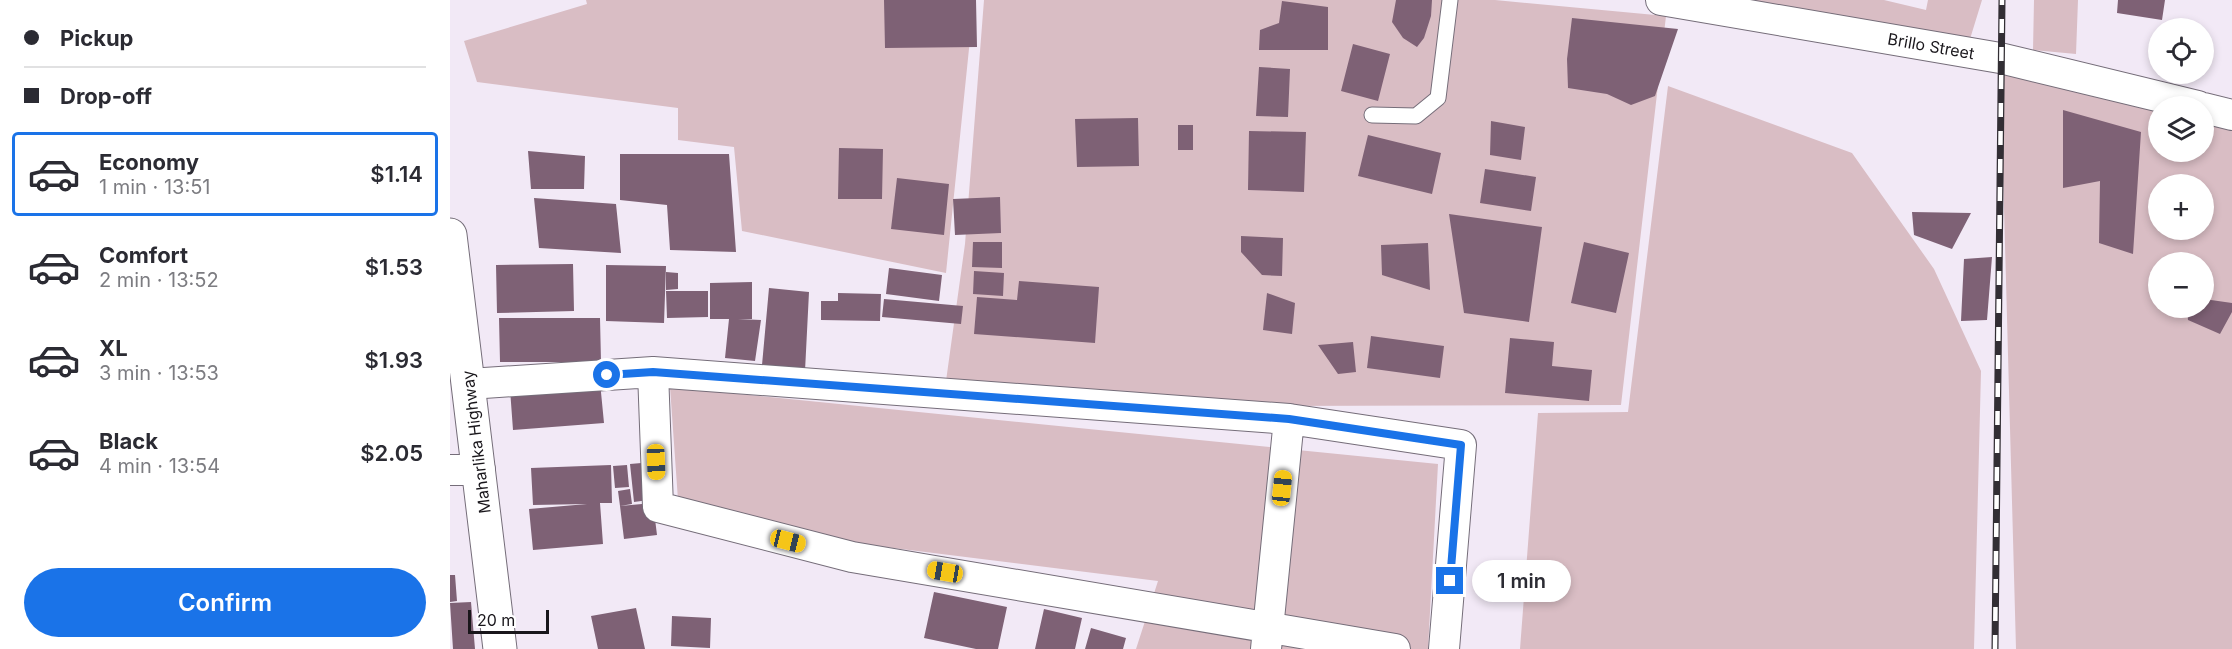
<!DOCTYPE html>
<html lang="en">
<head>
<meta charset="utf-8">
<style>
  body { margin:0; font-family:Inter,sans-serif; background:#f2f2f3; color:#2b2b33; height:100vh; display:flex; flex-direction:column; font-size:22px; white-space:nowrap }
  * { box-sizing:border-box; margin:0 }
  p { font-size:20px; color:#7c7c81 }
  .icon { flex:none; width:33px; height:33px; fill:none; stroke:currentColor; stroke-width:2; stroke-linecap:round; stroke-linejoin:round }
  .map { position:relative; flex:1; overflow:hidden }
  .drawer { display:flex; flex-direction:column; background:#fff; width:450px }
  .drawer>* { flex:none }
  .banner { display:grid; align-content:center; height:132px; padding:0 24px; background:#fff }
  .controls { position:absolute; left:1698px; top:18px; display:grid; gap:12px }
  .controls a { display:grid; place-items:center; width:66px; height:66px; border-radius:50%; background:#fff; box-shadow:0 3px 9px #0003; font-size:30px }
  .scale { position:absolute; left:18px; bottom:15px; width:81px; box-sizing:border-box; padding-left:6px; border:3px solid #19161b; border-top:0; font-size:16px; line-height:21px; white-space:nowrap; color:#19161b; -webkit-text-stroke:4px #fff; paint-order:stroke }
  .end { position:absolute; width:27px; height:27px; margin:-14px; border:8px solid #1a73e8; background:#fff; box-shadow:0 0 0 3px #fff }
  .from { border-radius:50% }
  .bubble { position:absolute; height:42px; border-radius:21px; background:#fff; box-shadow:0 3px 9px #0003; font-size:20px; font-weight:600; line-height:42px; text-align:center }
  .car { position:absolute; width:18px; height:36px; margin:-18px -9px; border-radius:8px; box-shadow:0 0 4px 2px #0007; background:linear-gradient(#f5c518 24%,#345 0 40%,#f5c518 0 76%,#345 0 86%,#f5c518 0) }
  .banner b { display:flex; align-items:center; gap:21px; height:57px; font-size:22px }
  .banner b+b { border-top:2px solid #e1e1e2 }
  .banner i { width:15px; height:15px; background:#2b2b33 }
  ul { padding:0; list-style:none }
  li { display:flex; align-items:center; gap:18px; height:84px; margin:0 12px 9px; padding:0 12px; border:3px solid transparent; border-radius:6px }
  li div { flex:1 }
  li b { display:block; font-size:22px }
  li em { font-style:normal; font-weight:600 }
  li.current { border-color:#1a73e8 }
  li>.icon { width:54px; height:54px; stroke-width:1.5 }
  .action { display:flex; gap:12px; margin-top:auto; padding:12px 24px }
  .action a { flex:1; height:69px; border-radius:36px; background:#1a73e8; color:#fff; font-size:24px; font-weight:600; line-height:69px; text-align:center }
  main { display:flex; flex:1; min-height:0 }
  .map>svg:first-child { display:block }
</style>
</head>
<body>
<main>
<section class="drawer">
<div class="banner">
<b><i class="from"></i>Pickup</b>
<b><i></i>Drop-off</b>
</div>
<ul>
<li class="current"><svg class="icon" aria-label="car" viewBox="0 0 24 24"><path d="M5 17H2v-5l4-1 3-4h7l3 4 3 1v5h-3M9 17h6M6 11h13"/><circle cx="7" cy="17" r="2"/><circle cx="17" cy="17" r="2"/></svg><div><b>Economy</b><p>1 min · 13:51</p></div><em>$1.14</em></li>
<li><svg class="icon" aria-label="car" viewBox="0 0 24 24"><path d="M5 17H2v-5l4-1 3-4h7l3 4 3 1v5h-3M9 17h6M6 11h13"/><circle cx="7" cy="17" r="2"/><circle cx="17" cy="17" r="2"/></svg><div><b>Comfort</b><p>2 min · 13:52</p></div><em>$1.53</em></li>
<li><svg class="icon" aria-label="car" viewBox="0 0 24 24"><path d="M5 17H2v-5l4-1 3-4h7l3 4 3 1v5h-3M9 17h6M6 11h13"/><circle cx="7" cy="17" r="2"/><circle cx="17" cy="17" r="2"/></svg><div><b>XL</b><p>3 min · 13:53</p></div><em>$1.93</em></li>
<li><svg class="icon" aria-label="car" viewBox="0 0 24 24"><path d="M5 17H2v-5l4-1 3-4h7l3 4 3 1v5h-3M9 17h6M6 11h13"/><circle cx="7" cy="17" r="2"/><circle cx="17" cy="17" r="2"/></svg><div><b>Black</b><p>4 min · 13:54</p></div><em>$2.05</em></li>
</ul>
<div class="action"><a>Confirm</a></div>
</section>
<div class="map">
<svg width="1782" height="649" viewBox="0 0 1782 649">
  <rect width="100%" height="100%" fill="#f2e9f6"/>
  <path fill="#d9bdc4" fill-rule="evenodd" d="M136,0H524L496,273L292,231L284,147L228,140V108L27,82L14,41L137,4Z
    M534,0H1045L1216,16L1171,405L822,406L496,381L515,244Z
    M1252,0H1434L1476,10L1478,0H1532L1520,39Z
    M1584,0H1628L1626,54L1583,50Z
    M1550,60L1708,106V152H1754V109L1782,116V649H1566ZM1708,184H1754V230H1708ZM1708,262H1754V308H1708Z
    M1218,86L1402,153L1484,269L1531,371L1524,649H1070L1088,413L1178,412Z
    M220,387L988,464L978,649H686L708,581L411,544L228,500Z"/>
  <path fill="#7e6175" d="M434,0H526L527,47L435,48Z
    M946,0H982L981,16L974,38L967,47L953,38L942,22Z
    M1668,0H1715L1712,20L1667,13Z
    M832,1L878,7V50H809L810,30L829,23Z
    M1122,18L1228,29L1205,96L1181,105L1157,94L1118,88L1117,59Z
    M903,44L940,54L928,101L891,91Z
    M809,67L840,69L838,117L806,116Z
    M1613,110L1691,132L1683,254L1649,243L1650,181L1613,188Z
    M688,118L689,166L627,167L625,119Z
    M1041,121L1075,127L1071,160L1040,155Z
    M728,125H743V150H728Z
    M799,131L856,132L854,192L798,190Z
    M918,135L991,153L982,194L908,176Z
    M389,148L433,149L432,199H388Z
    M78,151L135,156L134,189H81Z
    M170,154H279L286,252L220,250L217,205L170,200Z
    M1035,169L1086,177L1081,211L1030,203Z
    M447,178L499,184L494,235L441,229Z
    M550,197L551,233L505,235L503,199Z
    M84,198L166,204L171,253L89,248Z
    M1462,212L1521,213L1502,249L1464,235Z
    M999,214L1092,227L1079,322L1014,313Z
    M791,236L833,238L832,276L812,275L791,252Z
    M523,242H552V268L522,267Z
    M1134,242L1179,253L1166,313L1121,303Z
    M978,243L980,290L932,275L931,245Z
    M1542,257L1537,320L1511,321L1514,259Z
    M123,264L124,311L47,313L46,265Z
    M156,265L216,266L214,323L156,321Z
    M439,268L492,275L489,301L436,294Z
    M524,271L554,273L553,296L523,294Z
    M216,272L228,273V289L216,290Z
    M569,281L649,287L645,343L524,334L527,297L567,300Z
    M302,282V319H288L311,320L305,361L275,358L279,319H260V283Z
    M319,288L359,292L355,371L312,365Z
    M216,291H258V317L217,318Z
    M388,293L431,294L430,321L371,320V301H388Z
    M817,293L845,303L842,334L813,330Z
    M434,299L513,306L511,324L432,317Z
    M1754,299L1782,303V312L1770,334L1738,320L1737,308H1754Z
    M49,318H150L151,362H50Z
    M921,336L994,346L990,378L917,368Z
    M1060,338L1104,342L1102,366L1142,370L1139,401L1055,393Z
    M903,342L906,372L888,374L868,345Z
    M150,382L154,423L63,430L60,389Z
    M203,462L206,499L184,502L180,464Z
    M161,465L162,503H150L153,544L83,550L79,509L137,504L83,505L81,468Z
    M177,465L179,487L165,488L163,466Z
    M180,489L182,504L170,506L168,491Z
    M203,503L207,535L174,539L170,506Z
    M0,575H5L7,601L0,602Z
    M484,592L557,607L548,649H526L474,638Z
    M21,602L25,649H3L0,603Z
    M186,608L195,649H148L141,616Z
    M594,609L632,618L625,649H585Z
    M222,616L261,618L260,648L221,646Z
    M641,628L676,638L673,649H635Z"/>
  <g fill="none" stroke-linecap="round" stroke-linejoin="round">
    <g stroke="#756d79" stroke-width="17">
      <path id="service" d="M922,115L966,116L988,98L1000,0"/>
    </g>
    <g stroke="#756d79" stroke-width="32">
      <path id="minor" d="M1211,0L1550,58L1748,106
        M1754,108L1782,115
        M203,372L208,507L402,557L945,649
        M19,384L203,372L839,419L1011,445L994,649
        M0,470H30
        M816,649L839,419"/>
    </g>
    <g stroke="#756d79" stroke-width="35">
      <path id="trunk" d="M0,235L50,649"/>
    </g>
    <use href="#service" stroke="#fff" stroke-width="15"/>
    <use href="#minor" stroke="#fff" stroke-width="30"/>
    <use href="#trunk" stroke="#fff" stroke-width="33"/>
    <g stroke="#322e34" stroke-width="7">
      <path id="rail" d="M1545,649L1552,0"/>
    </g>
    <use href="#rail" stroke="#fff" stroke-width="4.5" stroke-dasharray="14" stroke-linecap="butt"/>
  </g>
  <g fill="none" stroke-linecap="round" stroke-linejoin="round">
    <path stroke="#1a73e8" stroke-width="8" d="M157,375L203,372L839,419L1011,445L1000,581"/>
  </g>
  <g text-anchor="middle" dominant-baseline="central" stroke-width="4.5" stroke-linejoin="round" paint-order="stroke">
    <g font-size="16" fill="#19161b" stroke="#fff">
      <text transform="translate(1481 46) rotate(10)">Brillo Street</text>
      <text transform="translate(26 442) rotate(-97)">Maharlika Highway</text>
    </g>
  </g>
</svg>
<div class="controls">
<a><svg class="icon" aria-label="locate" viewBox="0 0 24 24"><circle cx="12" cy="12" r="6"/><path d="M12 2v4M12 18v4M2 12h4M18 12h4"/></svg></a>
<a><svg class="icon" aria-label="layers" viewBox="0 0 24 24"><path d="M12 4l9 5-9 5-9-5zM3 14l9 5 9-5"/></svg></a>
<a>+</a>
<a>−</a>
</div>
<div class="scale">20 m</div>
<i class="end from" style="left:157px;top:375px"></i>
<i class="end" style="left:1000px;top:581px"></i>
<div class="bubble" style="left:1022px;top:560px;width:99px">1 min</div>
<i class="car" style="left:206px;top:462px;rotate:178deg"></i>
<i class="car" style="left:832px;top:488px;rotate:6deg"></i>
<i class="car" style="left:338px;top:541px;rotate:104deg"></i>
<i class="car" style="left:495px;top:572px;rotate:280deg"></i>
</div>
</main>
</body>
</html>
